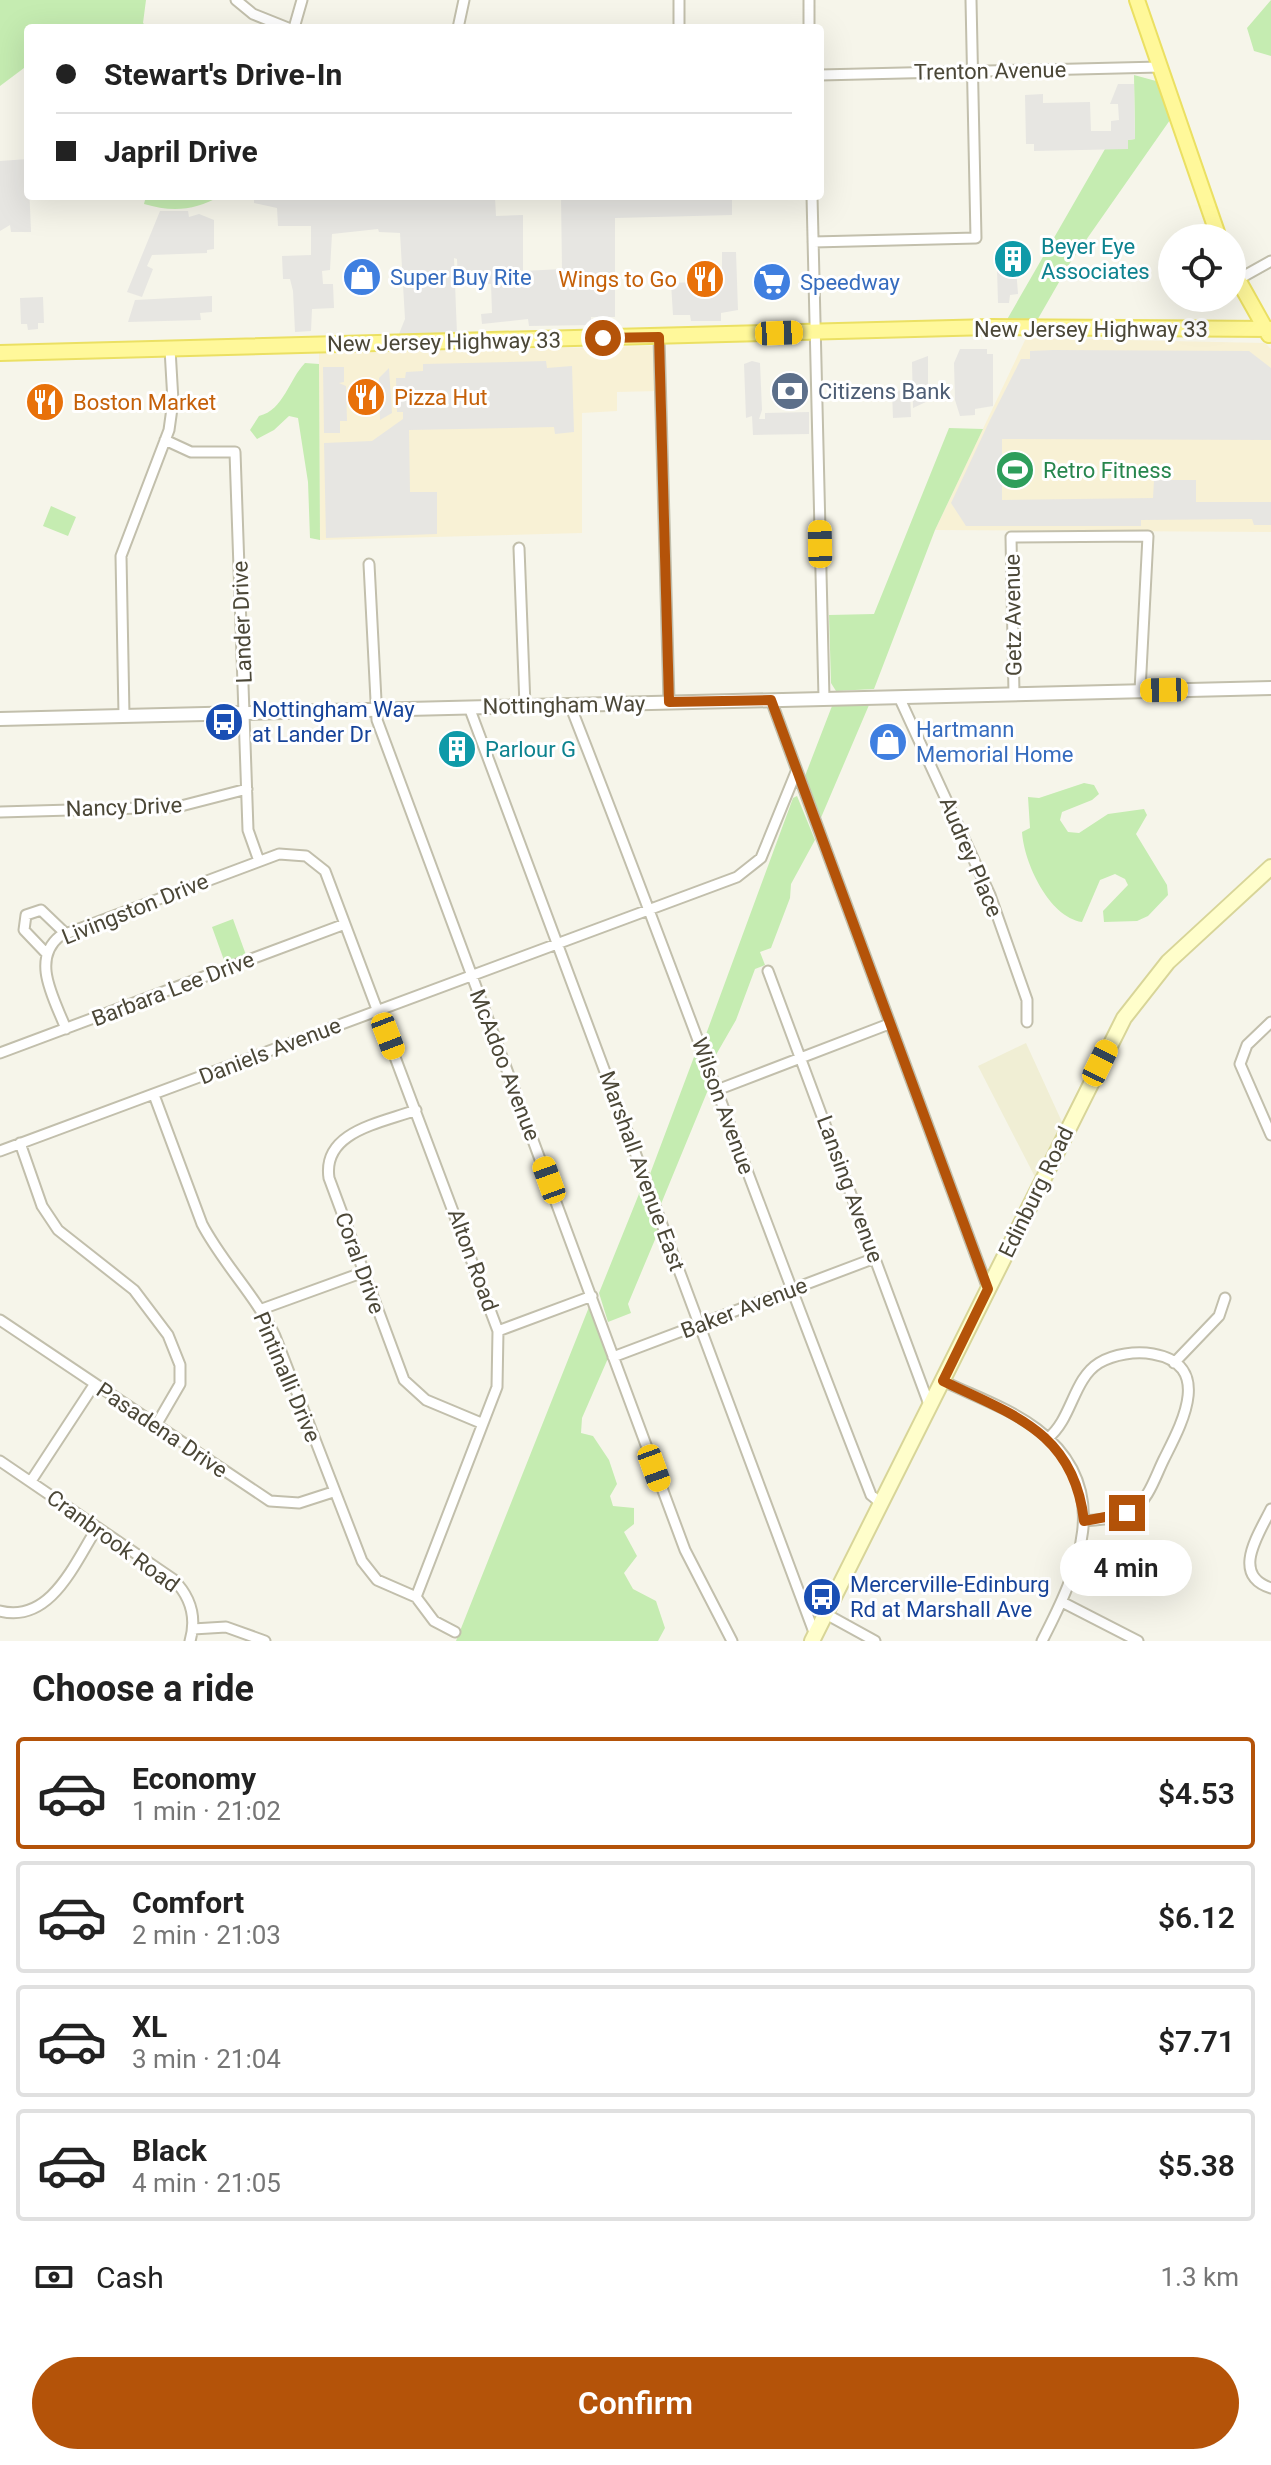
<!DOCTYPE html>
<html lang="en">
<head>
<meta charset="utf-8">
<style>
  body { margin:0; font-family:Roboto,sans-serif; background:#f6f6f6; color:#222; height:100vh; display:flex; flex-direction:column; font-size:30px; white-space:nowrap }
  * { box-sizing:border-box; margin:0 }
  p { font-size:26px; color:#767676 }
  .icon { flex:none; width:44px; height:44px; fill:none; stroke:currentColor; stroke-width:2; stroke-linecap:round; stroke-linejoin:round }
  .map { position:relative; height:1641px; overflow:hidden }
  .panel { display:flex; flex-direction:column; background:#fff; flex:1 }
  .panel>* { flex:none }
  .banner { position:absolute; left:24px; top:24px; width:800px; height:176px; border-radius:8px; box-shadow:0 8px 32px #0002; display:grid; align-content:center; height:176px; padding:0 32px; background:#fff }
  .controls { position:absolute; left:1158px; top:224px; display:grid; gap:16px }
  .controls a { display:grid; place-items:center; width:88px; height:88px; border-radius:50%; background:#fff; box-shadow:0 8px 32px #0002; font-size:40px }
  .end { position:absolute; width:36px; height:36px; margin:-18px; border:10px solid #b45309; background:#fff; box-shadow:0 0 0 4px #fff }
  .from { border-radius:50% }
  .bubble { position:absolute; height:56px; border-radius:28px; background:#fff; box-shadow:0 8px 32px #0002; font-size:26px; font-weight:600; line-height:56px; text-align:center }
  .car { position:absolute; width:24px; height:48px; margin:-24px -12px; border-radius:10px; box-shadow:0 0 6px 2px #0007; background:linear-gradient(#f5c518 24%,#345 0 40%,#f5c518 0 76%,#345 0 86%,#f5c518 0) }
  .banner b { display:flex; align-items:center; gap:28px; height:76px; font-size:30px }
  .banner b+b { border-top:2px solid #e0e0e0 }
  .banner i { width:20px; height:20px; background:#222 }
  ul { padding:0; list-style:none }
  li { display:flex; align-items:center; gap:24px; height:112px; margin:0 16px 12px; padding:0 16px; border:4px solid #e0e0e0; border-radius:8px }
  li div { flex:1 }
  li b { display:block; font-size:30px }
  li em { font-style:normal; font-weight:600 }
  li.on { border-color:#b45309 }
  li>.icon { width:72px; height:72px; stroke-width:1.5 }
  h2 { padding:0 32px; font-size:36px; line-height:96px }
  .pay { display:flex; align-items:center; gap:20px; height:88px; padding:0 32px; font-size:30px }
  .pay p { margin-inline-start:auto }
  .primary-button { display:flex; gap:16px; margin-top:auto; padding:16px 32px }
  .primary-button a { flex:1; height:92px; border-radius:48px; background:#b45309; color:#fff; font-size:32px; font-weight:600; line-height:92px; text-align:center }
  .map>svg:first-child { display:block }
</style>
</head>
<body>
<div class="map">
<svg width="1271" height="1641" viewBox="0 0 1271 1641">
  <rect width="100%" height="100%" fill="#f6f5ea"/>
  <path fill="#f8f1d5" d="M1026,338L1265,343L1271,349V532L935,530Z
    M651,346L656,347L658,391L617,392V411L582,413V533L320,540L319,353Z"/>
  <path fill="#f0eed4" d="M1026,1043L1062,1122L1035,1177L978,1066Z"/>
  <path fill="#c5ecb1" d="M0,0H146L143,23L148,28H28V70L24,68L0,86Z
    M1271,0V56L1254,51L1247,28Z
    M1134,75L1156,81L1170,120L1070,263L1035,324L1005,323L1105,149H1127V140L1135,139Z
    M146,196H220C195,211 171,212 144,204Z
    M305,363L319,364L320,540L310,538L308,482L298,418L289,416L274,430L257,439L250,430L259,416C284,410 289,379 305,363Z
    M949,428L983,429L935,530L874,689L836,691L831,683L829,615L874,614Z
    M51,506L76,517L68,536L43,526Z
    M869,705L820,820L805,776L832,706Z
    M1084,783L1094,785L1099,794L1092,800L1062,812L1060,820L1068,832L1079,833L1108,814L1144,809L1147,815L1136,834L1167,885L1168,895L1148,916L1137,921L1104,922L1103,911L1128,885L1125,879L1115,874L1100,880L1082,922C1049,917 1024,863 1022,832L1030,828L1028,797L1039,798Z
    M797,796L815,840L791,884L790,898L771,948L760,952L765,965L755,969L736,1020L713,1060L705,1037L793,798Z
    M233,919L246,955L225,963L212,927Z
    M697,1049L710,1085L661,1204L650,1174Z
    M643,1184L659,1230L628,1304L631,1313L608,1322L599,1293Z
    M589,1307L609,1356L582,1418L581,1433L593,1436L609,1460L617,1484L610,1496L613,1506L634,1508V1524L624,1532L637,1556L624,1573L633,1589L656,1601L665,1628L658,1641H456Z"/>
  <path fill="#e7e6e2" d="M1118,84H1134L1135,139L1128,140V149L1034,151V144H1026L1025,95L1043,94V103L1090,102L1091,131H1111V121L1119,120L1118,104H1110Z
    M28,159L31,232H11L10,225L0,231V161Z
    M254,196H495L496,216L523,215V271L562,269L561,196H732V215L615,218V317H591V325L529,326L528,319L482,324L481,314L492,313L491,284L458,285L457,259L454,258L457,334H399L405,319L400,233L379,232L378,229L332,234L330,270L322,271L323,284H333L334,308L312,309L311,331L295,332L293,291L290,279H283L282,256L311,255V226H278L277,208L254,203Z
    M160,211H188L189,217L199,214L214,220V249L207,250V253L152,255L147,266L153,269L142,297L127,292Z
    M722,252H736L738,310L721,313V321H691L690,315H673L671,283L722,281Z
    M997,268H1016L1018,294L1010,295L1009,303H998Z
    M212,296V312L200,313L201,320L128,322L135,300Z
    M43,297L44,323H38V329L28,330L27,324H21L20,298Z
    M960,349H987V354H993V406L975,409V415L960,416L955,400L954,363Z
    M1053,350L1249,351L1271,368V440L1002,439V500L1153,498L1154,480H1196V502H1271V525H1254L1252,519L1141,520V526H966L951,503L990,420L1021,359H1030V351Z
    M928,356V401L913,408L912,362Z
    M546,361L547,368L572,366L574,432L555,434L554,427L409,430L410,492H437V534L326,538L324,443L372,441L403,419V412H397L396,378H405L406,372L423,371V364Z
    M752,361L760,363L762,410L759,419H765V413L809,412V434L753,435L752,416L746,418L744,364Z
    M323,367H344V382L339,383L346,386L347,421H340V433H324Z
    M389,368L392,413L380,420L379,378Z
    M910,390L911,417L893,418L892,391Z"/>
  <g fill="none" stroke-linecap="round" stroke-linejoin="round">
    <g stroke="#c2bfac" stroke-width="13">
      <path id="minor" d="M236,0L253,14L288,28
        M809,0V28
        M294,28L302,0
        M458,28L464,0
        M679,28V0
        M820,75L1160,67
        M812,196L824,698
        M813,242L976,238L971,0
        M1237,280L1271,261
        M659,337L669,702
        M165,440L191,452H235L248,830L259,861
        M519,548L525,706
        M369,564L377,720L685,1550L732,1641
        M1014,694L1011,537L1148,536L1140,691
        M899,697L990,895L1027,1000V1022
        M771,700L988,1289
        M570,705C673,967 768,1233 871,1495L882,1504
        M469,707L815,1635
        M124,715L121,556L169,430L173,401L170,349
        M0,812L177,807L247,789
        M46,953L24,930L26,915L41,910L65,933
        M768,971L930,1407
        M1271,1022L1247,1045L1240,1064L1271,1135
        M66,1029C55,1000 30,960 60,936L279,854L306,856L325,871L498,1331L497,1387L416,1597
        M0,1053L345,924
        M717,1090L889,1024
        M154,1095L202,1224C223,1264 256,1296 275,1336L362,1561L377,1580L416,1597
        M416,1110C382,1123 322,1131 329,1178L404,1380L426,1400L481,1423
        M20,1143L42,1206L58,1230L134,1290L168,1335L180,1365V1384L155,1427
        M0,1151L737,877L761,858L796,772
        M262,1309L364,1272
        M0,1320L270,1501L299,1503L333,1492
        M498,1331L592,1296
        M613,1357L875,1258
        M1174,1363L1219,1316L1225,1298
        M943,1381C974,1396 1009,1408 1037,1429C1116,1489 1078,1571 1042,1641
        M1048,1438C1072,1419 1073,1379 1099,1363C1114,1354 1136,1351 1153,1354C1215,1365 1180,1427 1164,1459C1155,1477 1149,1500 1131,1511C1118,1520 1099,1519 1084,1521
        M0,1461L173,1579C191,1597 197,1617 190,1641
        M31,1481L94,1385
        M1271,1509C1259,1534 1230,1575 1271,1588
        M416,1597L434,1621L455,1632
        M1062,1602L1138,1641
        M0,1611C51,1624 75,1562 97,1528
        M826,1614L875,1641
        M193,1629L226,1627L265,1641"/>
    </g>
    <g stroke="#c2bfac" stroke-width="16">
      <path id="tertiary" d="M0,719L1271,688"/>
    </g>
    <g stroke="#d8d598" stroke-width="18">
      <path id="secondary" d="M812,1641L1124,1018L1168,962L1271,867"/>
    </g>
    <g stroke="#ebe063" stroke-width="18">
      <path id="primary" d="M1137,0L1219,238
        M1232,269L1269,335
        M0,353L991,327L1271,329"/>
    </g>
    <use href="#minor" stroke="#fff" stroke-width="9"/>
    <use href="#tertiary" stroke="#fff" stroke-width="12"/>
    <use href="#secondary" stroke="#fffecb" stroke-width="14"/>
    <use href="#primary" stroke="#fff89a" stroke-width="14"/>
  </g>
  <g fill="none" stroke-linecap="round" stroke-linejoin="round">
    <path stroke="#b45309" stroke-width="10" d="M603,338L659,337L669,702L771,700L988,1289L943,1381C1013,1415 1074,1432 1084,1521L1127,1513"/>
  </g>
  <defs>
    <g id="building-disc" transform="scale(2)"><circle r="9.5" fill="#0f9aa8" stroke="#fff"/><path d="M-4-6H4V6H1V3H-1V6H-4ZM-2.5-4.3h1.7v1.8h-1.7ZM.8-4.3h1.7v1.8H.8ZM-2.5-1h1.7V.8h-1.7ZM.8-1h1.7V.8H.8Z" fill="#fff"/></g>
    <g id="shop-disc" transform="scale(2)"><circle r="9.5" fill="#3f7fe0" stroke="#fff"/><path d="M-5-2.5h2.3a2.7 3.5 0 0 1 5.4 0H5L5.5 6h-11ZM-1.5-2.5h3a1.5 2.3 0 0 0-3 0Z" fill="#fff"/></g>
    <g id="restaurant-disc" transform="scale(2)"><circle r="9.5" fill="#e8710a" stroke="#fff"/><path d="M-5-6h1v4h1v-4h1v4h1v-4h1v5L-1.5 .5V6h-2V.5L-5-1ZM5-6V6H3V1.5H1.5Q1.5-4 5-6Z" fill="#fff"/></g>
    <g id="supermarket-disc" transform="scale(2)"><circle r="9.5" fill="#3f7fe0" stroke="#fff"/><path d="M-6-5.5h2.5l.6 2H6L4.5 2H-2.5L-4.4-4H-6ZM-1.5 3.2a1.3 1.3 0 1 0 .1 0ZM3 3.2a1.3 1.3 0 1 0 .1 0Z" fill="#fff"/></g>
    <g id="bank-disc" transform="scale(2)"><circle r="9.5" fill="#5c6f8a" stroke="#fff"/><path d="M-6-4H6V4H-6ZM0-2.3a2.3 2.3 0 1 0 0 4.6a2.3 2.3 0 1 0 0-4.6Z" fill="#fff"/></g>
    <g id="stadium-disc" transform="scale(2)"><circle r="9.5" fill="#2e9e5b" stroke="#fff"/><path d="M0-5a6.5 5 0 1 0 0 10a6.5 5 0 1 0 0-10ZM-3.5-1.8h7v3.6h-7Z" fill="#fff"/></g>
    <g id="bus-disc" transform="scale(2)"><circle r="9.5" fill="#1a4fb4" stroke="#fff"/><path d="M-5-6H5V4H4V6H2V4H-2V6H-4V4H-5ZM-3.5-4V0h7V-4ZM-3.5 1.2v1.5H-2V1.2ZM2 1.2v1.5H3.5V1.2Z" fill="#fff"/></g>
  </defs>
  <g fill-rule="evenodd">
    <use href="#building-disc" x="1013" y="259"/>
    <use href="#shop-disc" x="362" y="277"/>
    <use href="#restaurant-disc" x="705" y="279"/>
    <use href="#supermarket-disc" x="772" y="282"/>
    <use href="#bank-disc" x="790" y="391"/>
    <use href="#restaurant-disc" x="366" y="397"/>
    <use href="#restaurant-disc" x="45" y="402"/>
    <use href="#stadium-disc" x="1015" y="470"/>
    <use href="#bus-disc" x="224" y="722"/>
    <use href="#shop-disc" x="888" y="742"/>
    <use href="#building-disc" x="457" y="749"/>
    <use href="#bus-disc" x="822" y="1597"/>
  </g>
  <g text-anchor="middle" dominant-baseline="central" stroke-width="6" stroke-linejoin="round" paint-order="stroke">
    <g font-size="22" fill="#4b4737" stroke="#fff">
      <text transform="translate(990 71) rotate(-1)">Trenton Avenue</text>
      <text x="1091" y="329">New Jersey Highway 33</text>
      <text transform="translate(444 342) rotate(-1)">New Jersey Highway 33</text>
      <text transform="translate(1013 615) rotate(-91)">Getz Avenue</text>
      <text transform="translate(242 622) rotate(-92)">Lander Drive</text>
      <text transform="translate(564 705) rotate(-1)">Nottingham Way</text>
      <text transform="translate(124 807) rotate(-2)">Nancy Drive</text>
      <text transform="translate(971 857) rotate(67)">Audrey Place</text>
      <text transform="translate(135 909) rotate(-22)">Livingston Drive</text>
      <text transform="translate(173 989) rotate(-21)">Barbara Lee Drive</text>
      <text transform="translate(270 1051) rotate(-21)">Daniels Avenue</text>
      <text transform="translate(505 1065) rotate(69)">McAdoo Avenue</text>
      <text transform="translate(723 1106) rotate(70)">Wilson Avenue</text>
      <text transform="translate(642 1171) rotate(70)">Marshall Avenue East</text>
      <text transform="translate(850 1189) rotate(70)">Lansing Avenue</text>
      <text transform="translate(1036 1192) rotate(-64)">Edinburg Road</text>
      <text transform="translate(473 1260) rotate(70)">Alton Road</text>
      <text transform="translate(360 1263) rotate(70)">Coral Drive</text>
      <text transform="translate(744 1308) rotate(-21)">Baker Avenue</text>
      <text transform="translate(287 1377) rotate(67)">Pintinalli Drive</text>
      <text transform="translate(162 1430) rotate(34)">Pasadena Drive</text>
      <text transform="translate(113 1541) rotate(36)">Cranbrook Road</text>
    </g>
    <g font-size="22" fill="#0d838f" stroke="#fff" text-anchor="start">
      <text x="1041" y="246">Beyer Eye<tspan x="1041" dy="25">Associates</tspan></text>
      <text x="485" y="749">Parlour G</text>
    </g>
    <g font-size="22" fill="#366cbe" stroke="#fff" text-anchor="start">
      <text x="390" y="277">Super Buy Rite</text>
      <text x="800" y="282">Speedway</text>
      <text x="916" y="729">Hartmann<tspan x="916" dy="25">Memorial Home</tspan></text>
    </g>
    <g font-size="22" fill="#c56008" stroke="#fff" text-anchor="start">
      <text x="677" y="279" text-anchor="end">Wings to Go</text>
      <text x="394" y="397">Pizza Hut</text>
      <text x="73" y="402">Boston Market</text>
    </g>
    <g font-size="22" fill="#4e5e75" stroke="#fff" text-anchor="start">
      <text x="818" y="391">Citizens Bank</text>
    </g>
    <g font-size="22" fill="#27864d" stroke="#fff" text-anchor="start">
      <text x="1043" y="470">Retro Fitness</text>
    </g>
    <g font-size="22" fill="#164399" stroke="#fff" text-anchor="start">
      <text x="252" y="709">Nottingham Way<tspan x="252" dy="25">at Lander Dr</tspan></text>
      <text x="850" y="1584">Mercerville-Edinburg<tspan x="850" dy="25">Rd at Marshall Ave</tspan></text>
    </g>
  </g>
</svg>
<div class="controls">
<a><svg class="icon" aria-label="locate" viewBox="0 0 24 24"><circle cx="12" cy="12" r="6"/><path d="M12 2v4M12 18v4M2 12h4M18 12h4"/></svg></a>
</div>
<i class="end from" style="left:603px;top:338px"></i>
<i class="end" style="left:1127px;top:1513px"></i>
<div class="bubble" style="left:1060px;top:1540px;width:132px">4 min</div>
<i class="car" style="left:779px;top:333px;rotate:88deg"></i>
<i class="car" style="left:820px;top:544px;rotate:359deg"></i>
<i class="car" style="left:1164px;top:690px;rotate:269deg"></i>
<i class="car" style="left:388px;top:1036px;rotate:159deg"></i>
<i class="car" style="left:1100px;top:1063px;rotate:26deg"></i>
<i class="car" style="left:549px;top:1180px;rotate:340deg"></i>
<i class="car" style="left:654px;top:1468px;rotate:160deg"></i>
<div class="banner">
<b><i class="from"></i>Stewart's Drive-In</b>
<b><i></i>Japril Drive</b>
</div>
</div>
<section class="panel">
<h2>Choose a ride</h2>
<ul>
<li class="on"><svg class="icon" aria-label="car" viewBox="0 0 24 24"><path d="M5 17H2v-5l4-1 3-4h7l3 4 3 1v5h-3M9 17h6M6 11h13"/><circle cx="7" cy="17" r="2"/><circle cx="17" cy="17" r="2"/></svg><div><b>Economy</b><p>1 min · 21:02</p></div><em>$4.53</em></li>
<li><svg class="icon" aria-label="car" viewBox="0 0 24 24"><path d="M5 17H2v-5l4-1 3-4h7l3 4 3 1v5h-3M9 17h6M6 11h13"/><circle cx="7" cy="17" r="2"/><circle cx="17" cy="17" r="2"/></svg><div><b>Comfort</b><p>2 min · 21:03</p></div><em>$6.12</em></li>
<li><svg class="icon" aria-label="car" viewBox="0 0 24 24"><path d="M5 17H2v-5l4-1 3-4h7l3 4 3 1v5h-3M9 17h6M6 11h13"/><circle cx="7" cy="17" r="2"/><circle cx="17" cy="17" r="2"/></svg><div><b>XL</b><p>3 min · 21:04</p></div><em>$7.71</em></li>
<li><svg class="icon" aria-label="car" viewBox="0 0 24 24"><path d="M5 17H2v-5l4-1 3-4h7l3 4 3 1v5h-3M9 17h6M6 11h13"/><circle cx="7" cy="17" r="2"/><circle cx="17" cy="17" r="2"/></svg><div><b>Black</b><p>4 min · 21:05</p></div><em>$5.38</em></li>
</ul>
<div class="pay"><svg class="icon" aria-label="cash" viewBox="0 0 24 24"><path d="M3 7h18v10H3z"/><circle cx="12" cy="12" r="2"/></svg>Cash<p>1.3 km</p></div>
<div class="primary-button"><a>Confirm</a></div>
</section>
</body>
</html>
